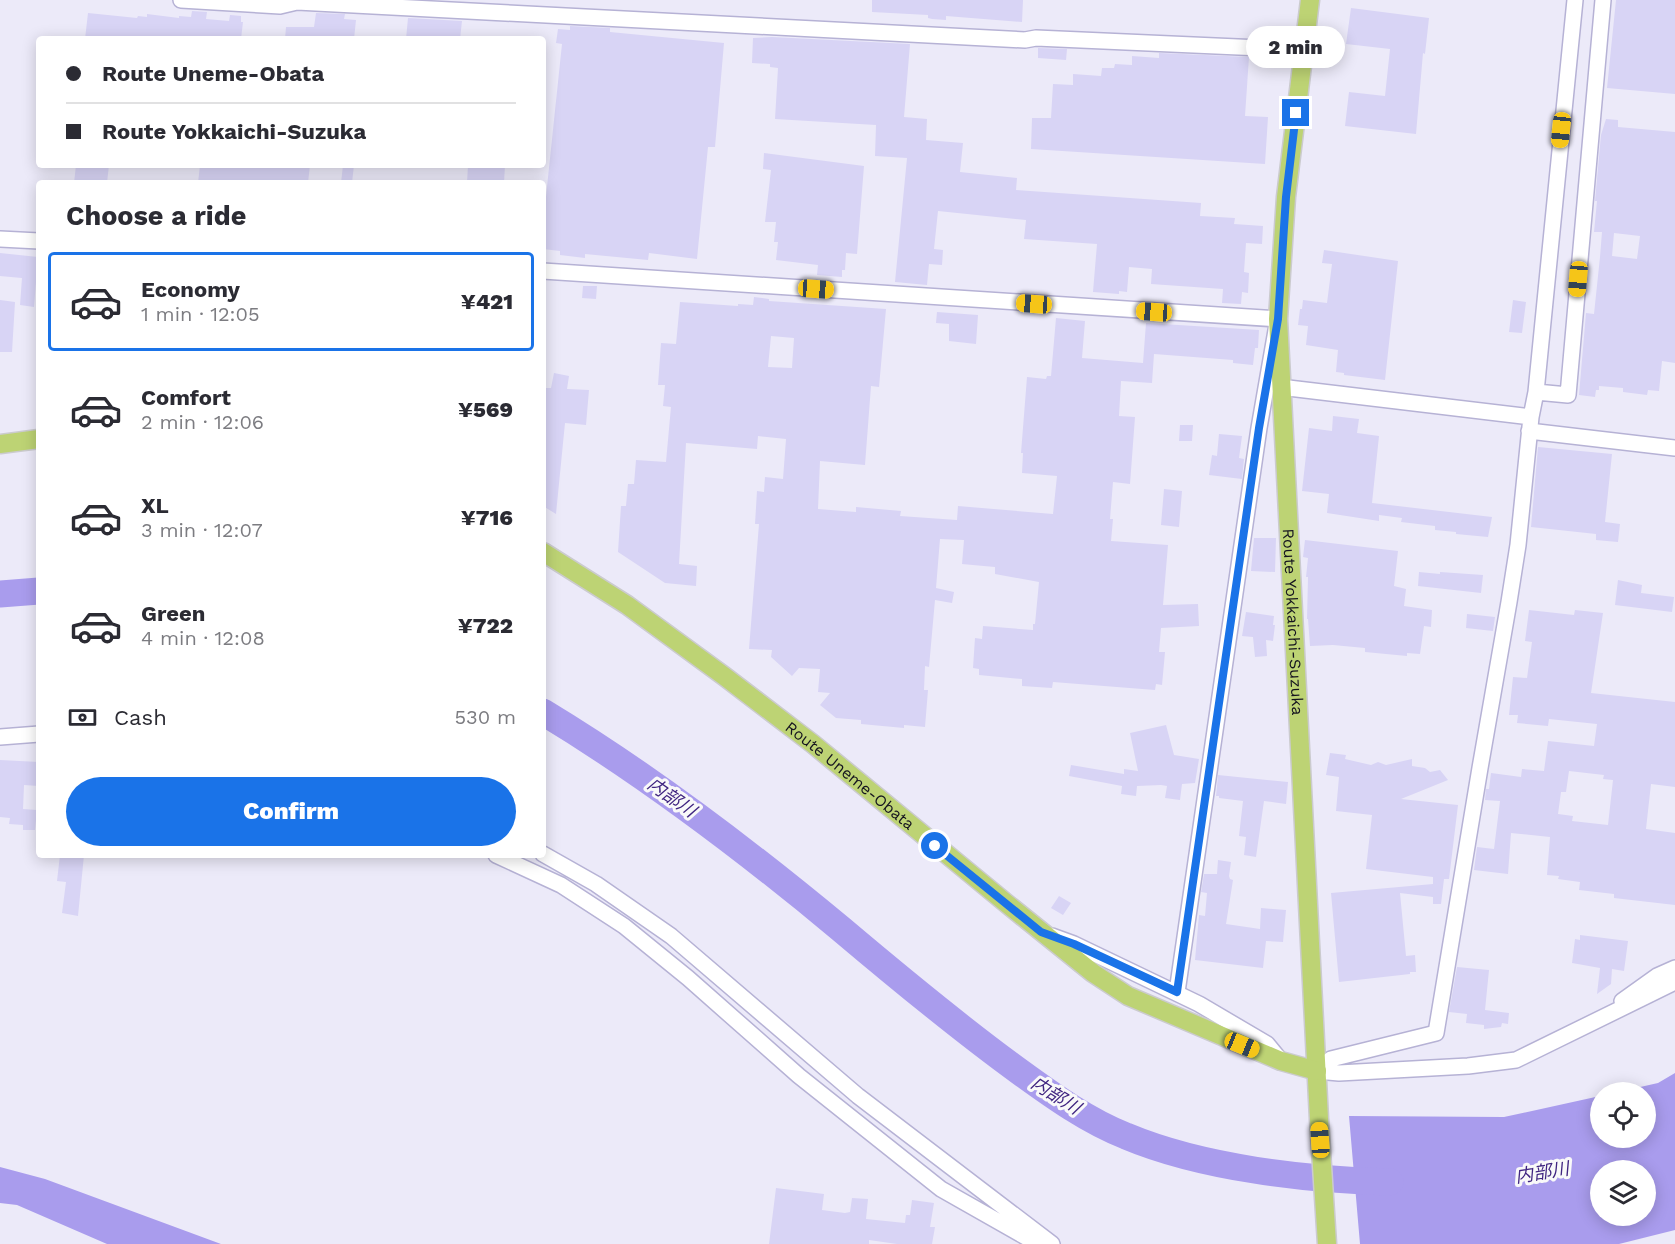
<!DOCTYPE html>
<html lang="en">
<head>
<meta charset="utf-8">
<style>
  body { margin:0; font-family:"Work Sans","Noto Sans JP",sans-serif; background:#f2f2f3; color:#2b2b33; height:100vh; display:flex; flex-direction:column; font-size:22px; white-space:nowrap }
  * { box-sizing:border-box; margin:0 }
  p { font-size:20px; color:#7c7c81 }
  .icon { flex:none; width:33px; height:33px; fill:none; stroke:currentColor; stroke-width:2; stroke-linecap:round; stroke-linejoin:round }
  .map { position:relative; flex:1; overflow:hidden }
  .sheet { position:absolute; left:36px; top:180px; width:510px; height:678px; display:flex; flex-direction:column; background:#fff; border-radius:6px; box-shadow:0 3px 15px #0003 }
  .sheet>* { flex:none }
  .hud { position:absolute; left:36px; top:36px; width:510px; height:132px; border-radius:6px; box-shadow:0 3px 15px #0003; display:grid; align-content:center; height:132px; padding:0 30px; background:#fff }
  .fabs { position:absolute; left:1590px; top:1082px; display:grid; gap:12px }
  .fabs a { display:grid; place-items:center; width:66px; height:66px; border-radius:50%; background:#fff; box-shadow:0 3px 15px #0003; font-size:30px }
  .end { position:absolute; width:27px; height:27px; margin:-14px; border:8px solid #1a73e8; background:#fff; box-shadow:0 0 0 3px #fff }
  .from { border-radius:50% }
  .bubble { position:absolute; height:42px; border-radius:21px; background:#fff; box-shadow:0 3px 15px #0003; font-size:20px; font-weight:800; line-height:42px; text-align:center }
  .car { position:absolute; width:18px; height:36px; margin:-18px -9px; border-radius:8px; box-shadow:0 0 4px 2px #0007; background:linear-gradient(#f5c518 24%,#345 0 40%,#f5c518 0 76%,#345 0 86%,#f5c518 0) }
  .hud b { display:flex; align-items:center; gap:21px; height:57px; font-size:22px }
  .hud b+b { border-top:2px solid #e1e1e2 }
  .hud i { width:15px; height:15px; background:#2b2b33 }
  ul { padding:0; list-style:none }
  li { display:flex; align-items:center; gap:18px; height:99px; margin:0 12px 9px; padding:0 18px; border:3px solid transparent; border-radius:6px }
  li div { flex:1 }
  li b { display:block; font-size:22px }
  li em { font-style:normal; font-weight:800 }
  li.current { border-color:#1a73e8 }
  li>.icon { width:54px; height:54px; stroke-width:1.5 }
  h2 { padding:0 30px; font-size:27px; line-height:72px }
  .pay { display:flex; align-items:center; gap:15px; height:66px; padding:0 30px; font-size:22px }
  .pay p { margin-inline-start:auto }
  .button { display:flex; gap:12px; margin-top:auto; padding:12px 30px }
  .button a { flex:1; height:69px; border-radius:36px; background:#1a73e8; color:#fff; font-size:24px; font-weight:800; line-height:69px; text-align:center }
  .map>svg:first-child { display:block }
</style>
</head>
<body>
<div class="map">
<svg width="1675" height="1244" viewBox="0 0 1675 1244">
  <rect width="100%" height="100%" fill="#eceaf9"/>
  <path fill="#a99ced" fill-rule="evenodd" d="M1675,1073V1230L1619,1244H1360L1349,1116L1504,1117L1600,1096V1137H1646V1092H1618L1658,1083ZM1600,1170H1646V1215H1600Z
    M0,1167L45,1179L221,1244H107L17,1205L0,1203Z"/>
  <g fill="none" stroke-linecap="round" stroke-linejoin="round">
    <path stroke="#a99ced" stroke-width="27" d="M0,594L39,591
      M543,712C649,776 746,850 841,929C899,978 958,1027 1020,1072C1053,1096 1088,1121 1126,1136C1202,1168 1308,1180 1390,1182"/>
  </g>
  <path fill="#d8d4f5" fill-rule="evenodd" d="M872,0H1023L1022,22L946,16V20L932,19L928,18V15L872,12Z
    M1616,0H1675V94L1607,88Z
    M1351,8L1429,18L1425,54L1423,53L1416,134L1345,126L1349,92L1385,96L1390,49L1346,44Z
    M192,11L207,12L206,19L229,21L230,15L241,16V22H243L241,39H85L88,13L137,18L138,16L147,17V14L179,18V16L191,17Z
    M316,13L345,14L344,19L356,20L354,39H285L286,27H314Z
    M408,18L462,21L460,39H406Z
    M570,26L610,28V32L724,43L715,147H708L697,259L649,253L648,260L585,254V258L560,255V251L543,249V225L562,44L556,43L558,29L570,30Z
    M772,37L910,44L904,117L927,119L926,140L963,143L960,172L1017,178L1016,190L1201,203L1200,216L1235,218L1234,224L1263,226L1262,244L1246,243L1244,272L1249,273L1248,293L1242,292L1241,304L1222,303L1223,289L1151,284L1152,269L1129,267L1127,292L1119,291V294L1093,292L1097,244L1024,239L1026,220L938,211L934,249L943,250L942,265L929,264L927,285L895,282L907,158L875,156L876,125L775,119L778,68L770,67V64L752,63L753,38Z
    M1038,48L1067,49L1066,60L1038,58Z
    M1159,53L1249,57L1245,116L1268,117L1265,164L1031,149L1032,118H1051L1053,84L1073,85V74L1101,76L1102,68H1114L1115,64L1132,65V56L1159,58Z
    M1606,119L1618,120V127L1675,132V363L1662,361L1659,391L1648,390L1647,395L1623,392V388L1599,386V390H1596L1595,397L1579,395L1586,313L1594,314L1600,257L1602,232H1594L1597,201H1595L1601,135ZM1614,233L1640,236L1637,259L1612,256Z
    M764,153L864,166L857,254L846,253L845,270H842V277L817,275L818,265L776,260L778,242H774L776,222H765L771,170L763,169Z
    M76,165H109L107,183H74Z
    M200,165H310L308,183H198Z
    M343,165H354L352,183H341Z
    M468,165H505L504,183H467Z
    M1324,250L1398,261L1385,380L1344,375V373L1336,372L1338,350L1306,345L1308,326L1298,325L1300,309H1302L1303,300L1327,303L1332,264L1322,263Z
    M0,253L38,257L34,307L20,305L22,278L0,276Z
    M583,286H597L596,299L582,298Z
    M754,297L769,299V301L886,309L879,387L871,386L865,465L820,461L818,509L856,512V507L901,511L900,516L957,520L958,506L1053,514L1057,476L1022,473L1023,453H1021L1027,377L1046,379L1047,376H1051L1056,318L1085,321L1082,358L1143,363L1146,323L1259,330L1258,348H1255L1253,365L1233,363V360L1154,354L1152,383L1121,381L1119,416L1135,417L1130,484L1113,482L1110,519H1113L1111,541L1168,545L1163,605L1198,604L1199,626L1161,628L1159,652H1165L1162,685L1156,684L1155,690L1053,682L1052,688L1022,686V679L979,675V669L973,668L975,638L982,639L983,626L1033,630V624H1035L1039,582L995,574V567L962,564L964,540L940,539L936,588L954,592L952,603L935,600L929,667L925,666L924,690H928L925,727L904,725V728L861,724V720L836,718L820,705L830,693L818,692L820,669L799,668L792,676L771,657L772,650L749,649L759,524H755L757,491L764,492L765,477L783,479L786,439L758,436L757,449L686,443L679,564L697,566L696,586L665,583L618,552L621,506H626L628,484H634L636,460L666,462L671,407L663,406L665,385H658L661,343L676,344L680,302L738,306V304L753,305ZM771,336L794,338L792,368L768,367Z
    M0,300L15,302L12,352H0Z
    M1513,300L1526,302L1522,333L1509,332Z
    M937,312L978,315L976,344L949,341V324L936,323Z
    M554,373L569,376L567,389L589,390L586,425L565,423L556,514L543,506V417L545,388H551Z
    M1333,416L1359,419L1357,433L1379,436L1372,503L1492,517L1488,537L1456,534V532L1435,530V526L1401,522L1402,518L1379,515V521L1327,513L1329,494L1302,491L1309,428L1332,431Z
    M1180,425H1193L1192,441H1179Z
    M1219,434L1242,436L1239,458L1244,459L1242,479L1209,475L1212,455L1217,456Z
    M1538,447L1612,454L1605,522L1620,524L1618,542L1596,540V534L1531,527Z
    M1164,489L1182,491L1179,527L1161,525Z
    M1254,538H1276L1275,572L1251,571Z
    M1305,540L1398,551L1394,586L1406,589L1404,606L1432,610L1431,627L1424,626L1420,654L1407,653V656L1365,652V648L1333,645L1310,646L1308,619H1307L1308,577H1306L1308,558L1303,557Z
    M1419,572L1440,574V572L1483,575L1481,593L1418,586Z
    M1618,580L1642,585L1641,593L1674,597L1672,612L1615,605Z
    M1529,610L1574,615L1575,610L1603,613L1591,693L1675,702V787L1651,784L1646,829L1675,833V905L1614,898V894L1579,890L1580,882L1558,879L1559,876L1547,875L1550,837L1511,833L1508,874L1474,870L1477,847L1494,849L1500,801L1485,800L1486,789H1489L1491,773L1521,777L1522,769L1544,771L1548,741L1594,746L1597,724L1549,719L1548,726L1517,723L1518,715H1509L1513,677L1527,678L1532,642L1525,641ZM1569,771L1604,775L1603,779L1613,780L1608,825L1572,821L1573,816L1558,814L1561,792H1566Z
    M1246,612L1274,616L1273,625H1275L1273,641L1266,640L1267,656L1255,657L1253,637L1242,636Z
    M1467,614L1495,617L1493,631L1466,628Z
    M1166,725L1174,755L1199,759L1195,783L1182,784L1180,800L1165,798L1167,786L1161,785L1137,786L1136,796L1121,794L1122,786L1069,776L1071,765L1124,774V769L1138,771L1130,733Z
    M1330,753L1346,755L1345,759L1371,765L1378,762L1386,765L1412,759V766L1425,768L1430,772L1440,770L1448,780L1401,799L1458,805L1449,879H1444L1441,904H1433V897L1400,893L1406,956L1415,955L1416,972H1410V974L1339,982L1331,893L1433,884V877L1366,869L1372,815L1336,811L1339,777L1326,775Z
    M0,760L39,762V786L24,785L23,809L37,810L35,830H23V825L9,824L10,818L0,817Z
    M1218,775L1288,782L1286,804L1264,801L1256,857L1244,855L1246,837L1239,836L1243,801L1219,798V796H1216Z
    M60,855H84L78,916L62,913L66,882L57,881Z
    M1218,860L1231,862L1229,876L1230,879L1233,880L1226,924L1260,929L1261,908L1286,910L1283,942L1266,941L1263,968L1195,960L1199,915L1205,916L1207,893L1201,892L1204,874H1217Z
    M1059,896L1071,903L1063,915L1051,908Z
    M1580,935L1628,941L1624,971L1612,969L1611,984L1597,994L1600,968L1572,963L1575,939L1580,940Z
    M1457,967L1489,970L1485,1010L1509,1013L1508,1024L1502,1023L1501,1027L1484,1029V1025L1466,1023L1467,1014L1449,1012Z
    M776,1188L824,1194L822,1210L845,1213L850,1212L852,1198L868,1199L866,1219L905,1223L906,1215H910L912,1200L934,1203L930,1227H935L932,1244H897L869,1240V1244H769Z"/>
  <g fill="none" stroke-linecap="round" stroke-linejoin="round">
    <g stroke="#b6b2d5" stroke-width="18">
      <path id="minor" d="M181,0L280,6L297,2L1025,40L1036,38L1304,50
        M0,239L39,241
        M543,271L1278,319L1259,428L1177,992
        M1280,387L1531,417
        M1536,392L1568,395L1603,0
        M1529,431L1675,448
        M0,737L39,734
        M543,854L596,884L671,936L858,1096L1052,1244
        M496,855L561,885L624,926L688,978L799,1076L941,1189L1038,1244
        M1052,936L1074,944L1199,1004L1267,1044L1281,1061
        M1622,1001L1657,976L1675,968
        M1317,1071L1331,1059L1436,1033L1480,768L1509,602L1518,545L1531,417L1536,392L1575,0
        M1317,1071L1339,1073L1468,1066L1516,1060L1675,982"/>
    </g>
    <g stroke="#cbcbce" stroke-width="21">
      <g id="major">
        <path id="s1" d="M1310,0L1286,197L1278,319L1319,1119L1327,1244"/>
        <path d="M0,444L39,439"/>
        <path id="s2" d="M543,552L627,605L724,676L813,744L1006,903L1093,973L1128,996L1281,1061L1317,1071"/>
      </g>
    </g>
    <use href="#minor" stroke="#fff" stroke-width="15"/>
    <use href="#major" stroke="#bdd374" stroke-width="18"/>
  </g>
  <g fill="none" stroke-linecap="round" stroke-linejoin="round">
    <path stroke="#1a73e8" stroke-width="8" d="M935,846L1041,932L1074,944L1177,992L1259,428L1278,319L1286,197L1296,113"/>
  </g>
  <g text-anchor="middle" dominant-baseline="central" stroke-width="6" stroke-linejoin="round" paint-order="stroke">
    <g font-size="16" fill="#14131f" stroke="#f9f9f9">
      <text stroke="none"><textPath href="#s1" startOffset="624">Route Yokkaichi-Suzuka</textPath></text>
      <text stroke="none"><textPath href="#s2" startOffset="380">Route Uneme-Obata</textPath></text>
    </g>
    <g font-size="18" font-style="italic" fill="#402581" stroke="#f9f9f9">
      <text transform="translate(672 797) rotate(35)">内部川</text>
      <text transform="translate(1056 1095) rotate(32)">内部川</text>
      <text transform="translate(1542 1172) rotate(-9)">内部川</text>
    </g>
  </g>
</svg>
<div class="fabs">
<a><svg class="icon" aria-label="locate" viewBox="0 0 24 24"><circle cx="12" cy="12" r="6"/><path d="M12 2v4M12 18v4M2 12h4M18 12h4"/></svg></a>
<a><svg class="icon" aria-label="layers" viewBox="0 0 24 24"><path d="M12 4l9 5-9 5-9-5zM3 14l9 5 9-5"/></svg></a>
</div>
<i class="end from" style="left:935px;top:846px"></i>
<i class="end" style="left:1296px;top:113px"></i>
<div class="bubble" style="left:1246px;top:26px;width:99px">2 min</div>
<i class="car" style="left:1561px;top:130px;rotate:186deg"></i>
<i class="car" style="left:1578px;top:279px;rotate:185deg"></i>
<i class="car" style="left:816px;top:289px;rotate:94deg"></i>
<i class="car" style="left:1034px;top:304px;rotate:274deg"></i>
<i class="car" style="left:1154px;top:312px;rotate:274deg"></i>
<i class="car" style="left:1242px;top:1045px;rotate:112deg"></i>
<i class="car" style="left:1320px;top:1140px;rotate:356deg"></i>
<div class="hud">
<b><i class="from"></i>Route Uneme-Obata</b>
<b><i></i>Route Yokkaichi-Suzuka</b>
</div>
<section class="sheet">
<h2>Choose a ride</h2>
<ul>
<li class="current"><svg class="icon" aria-label="car" viewBox="0 0 24 24"><path d="M5 17H2v-5l4-1 3-4h7l3 4 3 1v5h-3M9 17h6M6 11h13"/><circle cx="7" cy="17" r="2"/><circle cx="17" cy="17" r="2"/></svg><div><b>Economy</b><p>1 min · 12:05</p></div><em>¥421</em></li>
<li><svg class="icon" aria-label="car" viewBox="0 0 24 24"><path d="M5 17H2v-5l4-1 3-4h7l3 4 3 1v5h-3M9 17h6M6 11h13"/><circle cx="7" cy="17" r="2"/><circle cx="17" cy="17" r="2"/></svg><div><b>Comfort</b><p>2 min · 12:06</p></div><em>¥569</em></li>
<li><svg class="icon" aria-label="car" viewBox="0 0 24 24"><path d="M5 17H2v-5l4-1 3-4h7l3 4 3 1v5h-3M9 17h6M6 11h13"/><circle cx="7" cy="17" r="2"/><circle cx="17" cy="17" r="2"/></svg><div><b>XL</b><p>3 min · 12:07</p></div><em>¥716</em></li>
<li><svg class="icon" aria-label="car" viewBox="0 0 24 24"><path d="M5 17H2v-5l4-1 3-4h7l3 4 3 1v5h-3M9 17h6M6 11h13"/><circle cx="7" cy="17" r="2"/><circle cx="17" cy="17" r="2"/></svg><div><b>Green</b><p>4 min · 12:08</p></div><em>¥722</em></li>
</ul>
<div class="pay"><svg class="icon" aria-label="cash" viewBox="0 0 24 24"><path d="M3 7h18v10H3z"/><circle cx="12" cy="12" r="2"/></svg>Cash<p>530 m</p></div>
<div class="button"><a>Confirm</a></div>
</section>
</div>
</body>
</html>
